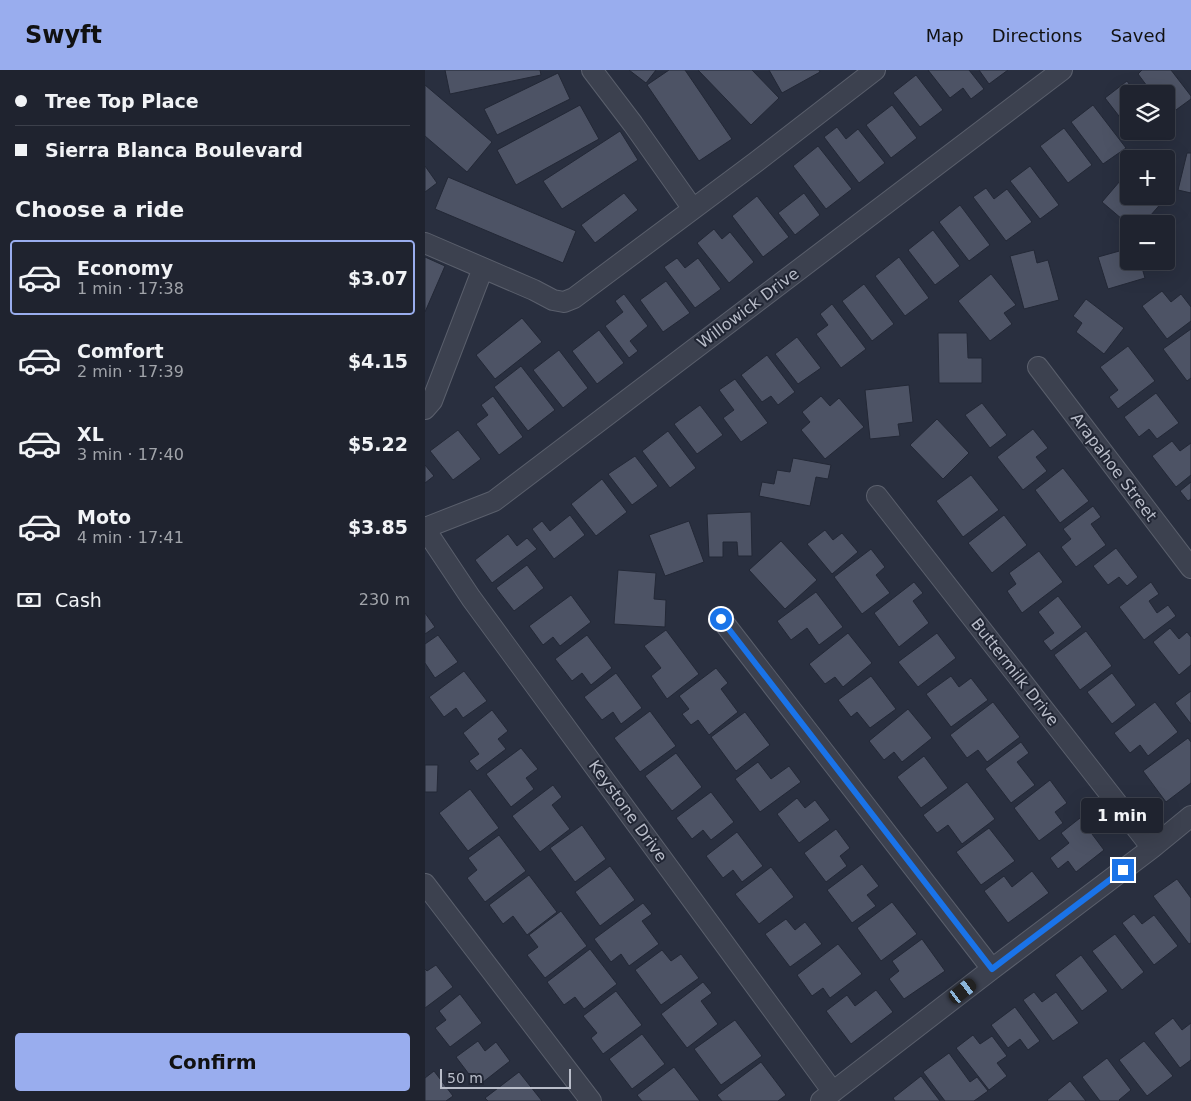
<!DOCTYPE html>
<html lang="en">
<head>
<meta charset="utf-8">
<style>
  body { margin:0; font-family:"DejaVu Sans",sans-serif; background:#2c2f3b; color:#f1f3f6; height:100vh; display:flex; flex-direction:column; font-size:19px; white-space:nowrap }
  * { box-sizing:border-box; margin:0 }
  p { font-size:16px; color:#a1a4aa }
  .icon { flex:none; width:28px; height:28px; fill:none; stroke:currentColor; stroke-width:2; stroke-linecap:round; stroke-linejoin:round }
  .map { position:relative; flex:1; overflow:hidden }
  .details { display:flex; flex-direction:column; background:#1f232f; width:425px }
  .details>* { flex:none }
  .hud { display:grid; align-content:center; height:110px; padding:0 15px; background:#1f232f }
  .fabs { position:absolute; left:695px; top:15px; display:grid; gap:10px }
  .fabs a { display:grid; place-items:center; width:55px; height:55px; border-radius:5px; background:#1f232f; box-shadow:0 5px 20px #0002,0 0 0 1px #3c404b; font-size:25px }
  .scale { position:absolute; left:15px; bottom:12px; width:131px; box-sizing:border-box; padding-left:5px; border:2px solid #b9bdc9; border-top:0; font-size:14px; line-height:18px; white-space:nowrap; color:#b9bdc9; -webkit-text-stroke:4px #212634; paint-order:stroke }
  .end { position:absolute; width:22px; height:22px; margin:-11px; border:6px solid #1a73e8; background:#fff; box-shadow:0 0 0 2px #fff }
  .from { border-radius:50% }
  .bubble { position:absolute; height:35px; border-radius:5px; background:#1f232f; box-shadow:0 5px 20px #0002,0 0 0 1px #3c404b; font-size:16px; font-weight:700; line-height:35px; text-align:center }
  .car { position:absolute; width:15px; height:30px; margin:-15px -8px; border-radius:6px; box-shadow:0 0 4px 1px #0007; background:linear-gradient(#222 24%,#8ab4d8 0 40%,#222 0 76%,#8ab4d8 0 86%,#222 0) }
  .hud b { display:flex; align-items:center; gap:18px; height:48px; font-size:19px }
  .hud b+b { border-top:1px solid #3c404b }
  .hud i { width:12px; height:12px; background:#f1f3f6 }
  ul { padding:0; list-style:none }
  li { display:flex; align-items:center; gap:15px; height:75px; margin:0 10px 8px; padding:0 5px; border:2px solid transparent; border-radius:5px }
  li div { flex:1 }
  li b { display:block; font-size:19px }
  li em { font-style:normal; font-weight:700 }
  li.current { border-color:#99adee }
  li>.icon { width:45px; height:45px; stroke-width:1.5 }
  h2 { padding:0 15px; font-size:22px; line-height:60px }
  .pay { display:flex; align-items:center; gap:12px; height:55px; padding:0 15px; font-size:19px }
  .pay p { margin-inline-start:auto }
  .primary-button { display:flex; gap:10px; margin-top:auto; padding:10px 15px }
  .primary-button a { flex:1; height:58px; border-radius:5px; background:#99adee; color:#111; font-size:20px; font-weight:700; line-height:58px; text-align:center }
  header { display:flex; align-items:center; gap:30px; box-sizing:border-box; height:70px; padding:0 25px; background:#99adee; color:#111 }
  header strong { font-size:24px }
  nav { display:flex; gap:28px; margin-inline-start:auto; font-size:18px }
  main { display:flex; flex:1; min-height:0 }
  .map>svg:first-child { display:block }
</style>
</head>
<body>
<header>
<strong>Swyft</strong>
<nav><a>Map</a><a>Directions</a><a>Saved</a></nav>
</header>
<main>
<section class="details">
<div class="hud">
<b><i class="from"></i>Tree Top Place</b>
<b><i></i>Sierra Blanca Boulevard</b>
</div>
<h2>Choose a ride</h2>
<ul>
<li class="current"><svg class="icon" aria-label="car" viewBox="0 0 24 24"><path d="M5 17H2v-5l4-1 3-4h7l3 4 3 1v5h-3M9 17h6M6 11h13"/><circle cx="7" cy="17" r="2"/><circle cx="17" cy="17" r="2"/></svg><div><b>Economy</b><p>1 min · 17:38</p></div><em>$3.07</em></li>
<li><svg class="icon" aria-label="car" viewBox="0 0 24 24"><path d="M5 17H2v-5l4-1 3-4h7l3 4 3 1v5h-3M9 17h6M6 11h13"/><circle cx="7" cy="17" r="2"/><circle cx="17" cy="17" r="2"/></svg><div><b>Comfort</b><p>2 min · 17:39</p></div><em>$4.15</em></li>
<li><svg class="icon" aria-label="car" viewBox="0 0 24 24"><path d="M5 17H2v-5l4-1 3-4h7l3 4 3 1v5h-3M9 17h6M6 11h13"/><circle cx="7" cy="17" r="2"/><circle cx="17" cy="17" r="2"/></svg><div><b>XL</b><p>3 min · 17:40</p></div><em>$5.22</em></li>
<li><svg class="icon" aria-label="car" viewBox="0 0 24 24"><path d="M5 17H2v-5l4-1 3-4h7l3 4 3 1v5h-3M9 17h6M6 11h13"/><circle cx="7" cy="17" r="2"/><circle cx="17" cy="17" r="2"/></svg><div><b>Moto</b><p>4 min · 17:41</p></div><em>$3.85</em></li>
</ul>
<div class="pay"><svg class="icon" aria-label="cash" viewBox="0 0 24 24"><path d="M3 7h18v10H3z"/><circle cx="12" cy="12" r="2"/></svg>Cash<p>230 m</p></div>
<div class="primary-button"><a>Confirm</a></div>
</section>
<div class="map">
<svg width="766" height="1031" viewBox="0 0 766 1031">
  <rect width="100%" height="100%" fill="#292f3f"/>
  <path fill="#4d5365" stroke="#232836" d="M20,0H115L116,5L25,24Z
    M204,0H231L221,13Z
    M244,0H260L307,69L274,91L222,15Z
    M273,0H327L354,28L326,55Z
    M344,0H394L395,2L357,23Z
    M503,0H544L559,19L546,29L538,18L525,28Z
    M554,0H583L564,14Z
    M717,0H746L766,26V29L744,45L741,41V24H728L713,4Z
    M133,3L145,29L72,65L59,39Z
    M491,5L518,40L495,57L468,23Z
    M702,11L711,24H704V59L680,28Z
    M0,15L67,72L42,102L0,66Z
    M155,35L174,69L91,115L72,80Z
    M467,35L492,68L466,88L441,55Z
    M668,35L701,78L678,94L646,52Z
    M412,57L421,69L433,59L460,93L434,113L399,67Z
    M639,58L667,95L643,113L615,76Z
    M195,61L213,90L137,139L118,111Z
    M393,76L427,119L401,139L368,96Z
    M762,83H766V123L753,120Z
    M0,96L12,113L0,122Z
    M605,96L634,135L615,149L585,111Z
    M23,107L151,161L138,193L10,139Z
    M695,111L704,118V126H734L739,130L718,154L704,155L677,132Z
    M561,118L569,129L582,119L607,152L581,171L548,127Z
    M199,123L213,140L170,173L156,155Z
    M379,123L395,145L370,165L353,143Z
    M332,126L364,167L338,187L307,146Z
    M535,135L565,175L544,191L514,152Z
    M289,159L297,169L305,162L329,192L304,213L272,173Z
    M508,160L535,196L510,215L483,180Z
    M609,180L612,193L623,190L634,230L599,239L585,186Z
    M698,180L701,190L704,189V191H715L720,208L683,219L673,187Z
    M0,187L20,196L0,242Z
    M474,187L504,228L480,246L450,206Z
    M252,188L260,198L273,188L296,219L270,238L239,197Z
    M566,204L591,235L579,243L587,254L565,271L533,231Z
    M241,211L265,243L238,262L215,230Z
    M439,214L469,254L447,271L417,231Z
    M737,221L746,232L756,224L766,237V251L742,269L717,236Z
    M199,224L223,256L205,271L213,281L204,288L180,256L198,242L190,231Z
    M661,229L699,258L679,284L651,262L657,253L648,246Z
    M407,234L441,279L416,298L391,264L403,255L395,244Z
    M97,248L117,272L70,309L51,285Z
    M766,259V308L762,311L738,279Z
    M174,260L199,293L172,314L147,281Z
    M513,263H542L543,288H557V313H514Z
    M372,267L396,298L373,314L350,284Z
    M703,276L730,311L693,339L684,327L693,320L675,297Z
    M134,280L163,318L138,338L108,300Z
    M342,285L370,322L353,335L346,326L337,332L316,305Z
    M96,296L130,340L103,361L69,317Z
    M310,309L343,353L316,372L298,348L309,340L294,320Z
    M484,315L488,352L473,354L475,366L445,369L440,320Z
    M731,323L754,353L732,369L724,359L714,367L699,347Z
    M68,326L98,367L74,385L51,354L63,345L56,335Z
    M396,326L405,336L414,328L439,357L400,389L376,360L385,352L377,342Z
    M557,333L582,365L565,378L540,345Z
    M275,335L298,365L272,384L249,354Z
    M512,349L544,383L518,409L485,375Z
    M608,359L623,378L611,387L622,401L598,420L572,387Z
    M33,360L56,389L28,410L5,381Z
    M243,361L271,398L245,418L217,381Z
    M747,371L755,381L766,373V405L751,417L727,386Z
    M210,386L233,416L207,435L183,404Z
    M368,388L406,395L403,409L391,407L385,436L334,426L337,412L349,414L352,400L365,402Z
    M0,395L9,406L0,413Z
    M638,398L664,431L635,453L610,420Z
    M546,405L574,440L538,467L511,431Z
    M177,409L202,442L171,466L146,434Z
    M766,412V429L763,431L755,421Z
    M668,436L676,447L666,454L681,475L651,497L636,477L646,469L638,459Z
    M326,442L327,486H313L312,472H298V487H284L282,444Z
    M145,445L160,465L129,489L107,459L117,451L125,461Z
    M579,445L602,475L567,503L543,473Z
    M264,451L279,492L240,506L224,465Z
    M400,460L408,470L417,463L433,482L407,504L382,474Z
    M83,464L92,476L102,468L112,479L67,513L50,490Z
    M356,471L392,510L360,539L324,500Z
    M691,478L713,507L702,516L694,507L683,515L668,496Z
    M446,479L460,497L451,505L465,523L437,544L409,507Z
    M614,481L638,512L597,543L582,521L591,514L584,503Z
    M102,495L119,518L89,541L71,518Z
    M193,500L231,503L229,529L241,530L240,557L189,554Z
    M489,512L498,523L488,531L504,553L474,577L449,543Z
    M726,512L734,524L724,531L732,543L743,535L751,546L719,570L694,537Z
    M391,522L418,557L394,575L382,558L366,570L352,551Z
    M146,525L166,552L135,576L128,567L118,575L104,556Z
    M633,526L657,557L626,581L618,571L629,563L613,542Z
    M0,543L10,557L0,564Z
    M745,558L754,569L762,562L766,567V595L754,605L728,572Z
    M241,560L274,604L242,629L226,606L236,598L219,576Z
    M661,561L687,596L655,620L629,585Z
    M423,563L447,593L418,617L410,607L400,614L384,594Z
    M512,563L531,588L493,617L473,592Z
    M13,565L33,592L10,608L0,593V574Z
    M162,565L187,598L166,615L157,603L147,611L130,589Z
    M291,598L303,613L296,619L313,642L284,665L273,650L266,655L257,644L264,639L254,626Z
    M39,601L62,631L38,648L31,638L19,647L4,627Z
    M191,603L217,638L196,654L188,642L177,650L159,627Z
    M687,603L711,635L687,654L662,622Z
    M446,606L471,639L445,658L432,642L426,647L413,630Z
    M526,606L534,617L546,608L563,630L526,657L501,624Z
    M766,621V654L750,633Z
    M568,632L595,667L562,692L553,680L542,688L525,665Z
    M730,632L753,662L723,686L715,675L705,683L689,663Z
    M483,639L507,668L477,692L469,682L459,690L444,671Z
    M67,640L83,661L73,669L81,679L52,701L44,691L54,684L38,663Z
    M225,641L251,676L215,702L189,668Z
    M320,642L345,675L311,701L286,667Z
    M763,668L766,672V713L741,732L718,701Z
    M596,672L604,683L592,692L610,715L586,733L560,699Z
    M96,678L113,699L101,708L109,719L86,737L61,704Z
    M251,683L277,717L247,741L220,706Z
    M499,686L523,718L496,738L472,707Z
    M333,692L346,709L364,696L376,712L335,742L310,709Z
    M0,695H13L12,722H0Z
    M625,710L642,733L630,742L638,753L614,771L589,738Z
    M542,712L570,749L537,774L523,755L512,763L498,745Z
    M128,715L137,727L127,735L145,759L115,782L87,746Z
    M45,719L74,758L43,781L14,743Z
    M286,722L309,752L286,770L278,760L267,769L251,748Z
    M372,728L380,738L390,730L405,750L374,773L352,744Z
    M655,748L679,780L651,802L643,791L633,799L625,788L644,773L636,763Z
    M157,755L181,789L150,812L125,778Z
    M564,758L590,791L556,815L531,782Z
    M411,759L425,778L415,786L422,796L401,812L379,783Z
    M312,762L338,796L317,812L308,800L298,808L281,786Z
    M74,765L101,801L60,832L42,808L52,800L43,788Z
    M437,794L454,816L442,825L451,836L427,853L402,820Z
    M185,796L210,830L175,856L150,822Z
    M346,797L369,827L334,854L310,824Z
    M607,801L624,823L583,853L559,821L579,806L587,817Z
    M104,805L132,842L102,865L88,846L78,854L64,835Z
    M752,809L766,828V873L764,874L728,826Z
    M467,832L492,864L456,891L432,858Z
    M218,833L227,844L217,851L234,874L204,896L196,884L186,892L169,869Z
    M136,841L162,876L120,908L102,885L113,877L104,865Z
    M709,844L717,854L729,845L753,876L729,895L697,853Z
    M361,849L370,860L380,852L397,874L365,897L340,864Z
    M690,864L719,902L697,920L667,881Z
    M497,869L520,901L479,929L464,909L474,901L467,891Z
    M413,874L437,904L405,928L398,918L387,926L372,905Z
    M165,879L192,914L159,939L150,927L139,935L122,912Z
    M237,880L246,891L256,884L274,908L236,935L210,900Z
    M656,885L683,921L657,941L630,905Z
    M11,895L28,917L0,938V899L2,901Z
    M278,912L287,923L276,931L293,954L262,978L236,944Z
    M451,920L468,942L426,974L401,941L422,925L430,936Z
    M191,921L217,955L178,984L166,968L172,963L158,946Z
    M609,922L617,932L631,922L654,953L628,971L598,930Z
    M35,924L57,953L25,977L10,958L21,950L14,941Z
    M590,937L615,971L603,980L595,969L583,978L566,955Z
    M748,948L757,960L766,953V990L755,998L729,963Z
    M310,950L337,986L296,1015L269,979Z
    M217,964L240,994L207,1019L184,989Z
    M548,965L555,974L567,966L582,986L572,993L582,1006L564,1020L531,978Z
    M53,971L60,981L71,972L85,991L53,1016L31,987Z
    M719,971L748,1006L722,1026L694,990Z
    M524,983L545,1012L552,1007L563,1021L549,1031H520L498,1002Z
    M682,988L706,1020L694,1030L695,1031H675L657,1007Z
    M336,992L361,1025L353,1031H297L292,1025Z
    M249,997L275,1031H217L212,1025Z
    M9,1001L28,1026L21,1031H0V1008Z
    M94,1002L117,1031H63L60,1028Z
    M496,1006L515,1031H470L468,1028Z
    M645,1011L661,1031H623L622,1030Z"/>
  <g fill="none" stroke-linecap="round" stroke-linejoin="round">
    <g stroke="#5a5f6c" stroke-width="22">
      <path id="minor" d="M167,0L208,54L268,139
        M0,173L109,220L128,230L139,232L149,228L331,92L450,0
        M613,297L766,498
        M0,339L7,331L58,198
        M452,426L727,778
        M0,458L69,431L637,0
        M0,459L46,528L408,1022
        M296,549L567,899
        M0,814L166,1031
        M396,1031L567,899L727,778L766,746"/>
    </g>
    <use href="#minor" stroke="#3c414f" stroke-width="20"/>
  </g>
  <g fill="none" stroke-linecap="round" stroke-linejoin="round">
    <path stroke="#1a73e8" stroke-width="6" d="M296,549L567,899L698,800"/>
  </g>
  <g text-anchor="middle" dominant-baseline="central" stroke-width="4" stroke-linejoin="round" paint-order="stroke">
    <g font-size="16" fill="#b9bdc9" stroke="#212634">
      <text transform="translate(323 238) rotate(-37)">Willowick Drive</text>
      <text transform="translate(689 397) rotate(53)">Arapahoe Street</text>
      <text transform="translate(590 602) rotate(52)">Buttermilk Drive</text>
      <text transform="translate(203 741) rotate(54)">Keystone Drive</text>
    </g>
  </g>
</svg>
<div class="fabs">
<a><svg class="icon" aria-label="layers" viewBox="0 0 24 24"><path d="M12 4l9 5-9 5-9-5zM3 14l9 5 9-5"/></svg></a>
<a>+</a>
<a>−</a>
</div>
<div class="scale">50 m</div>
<i class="end from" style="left:296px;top:549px"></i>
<i class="end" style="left:698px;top:800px"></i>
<div class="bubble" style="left:656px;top:728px;width:82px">1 min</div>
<i class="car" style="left:538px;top:921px;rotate:52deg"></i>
</div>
</main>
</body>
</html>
